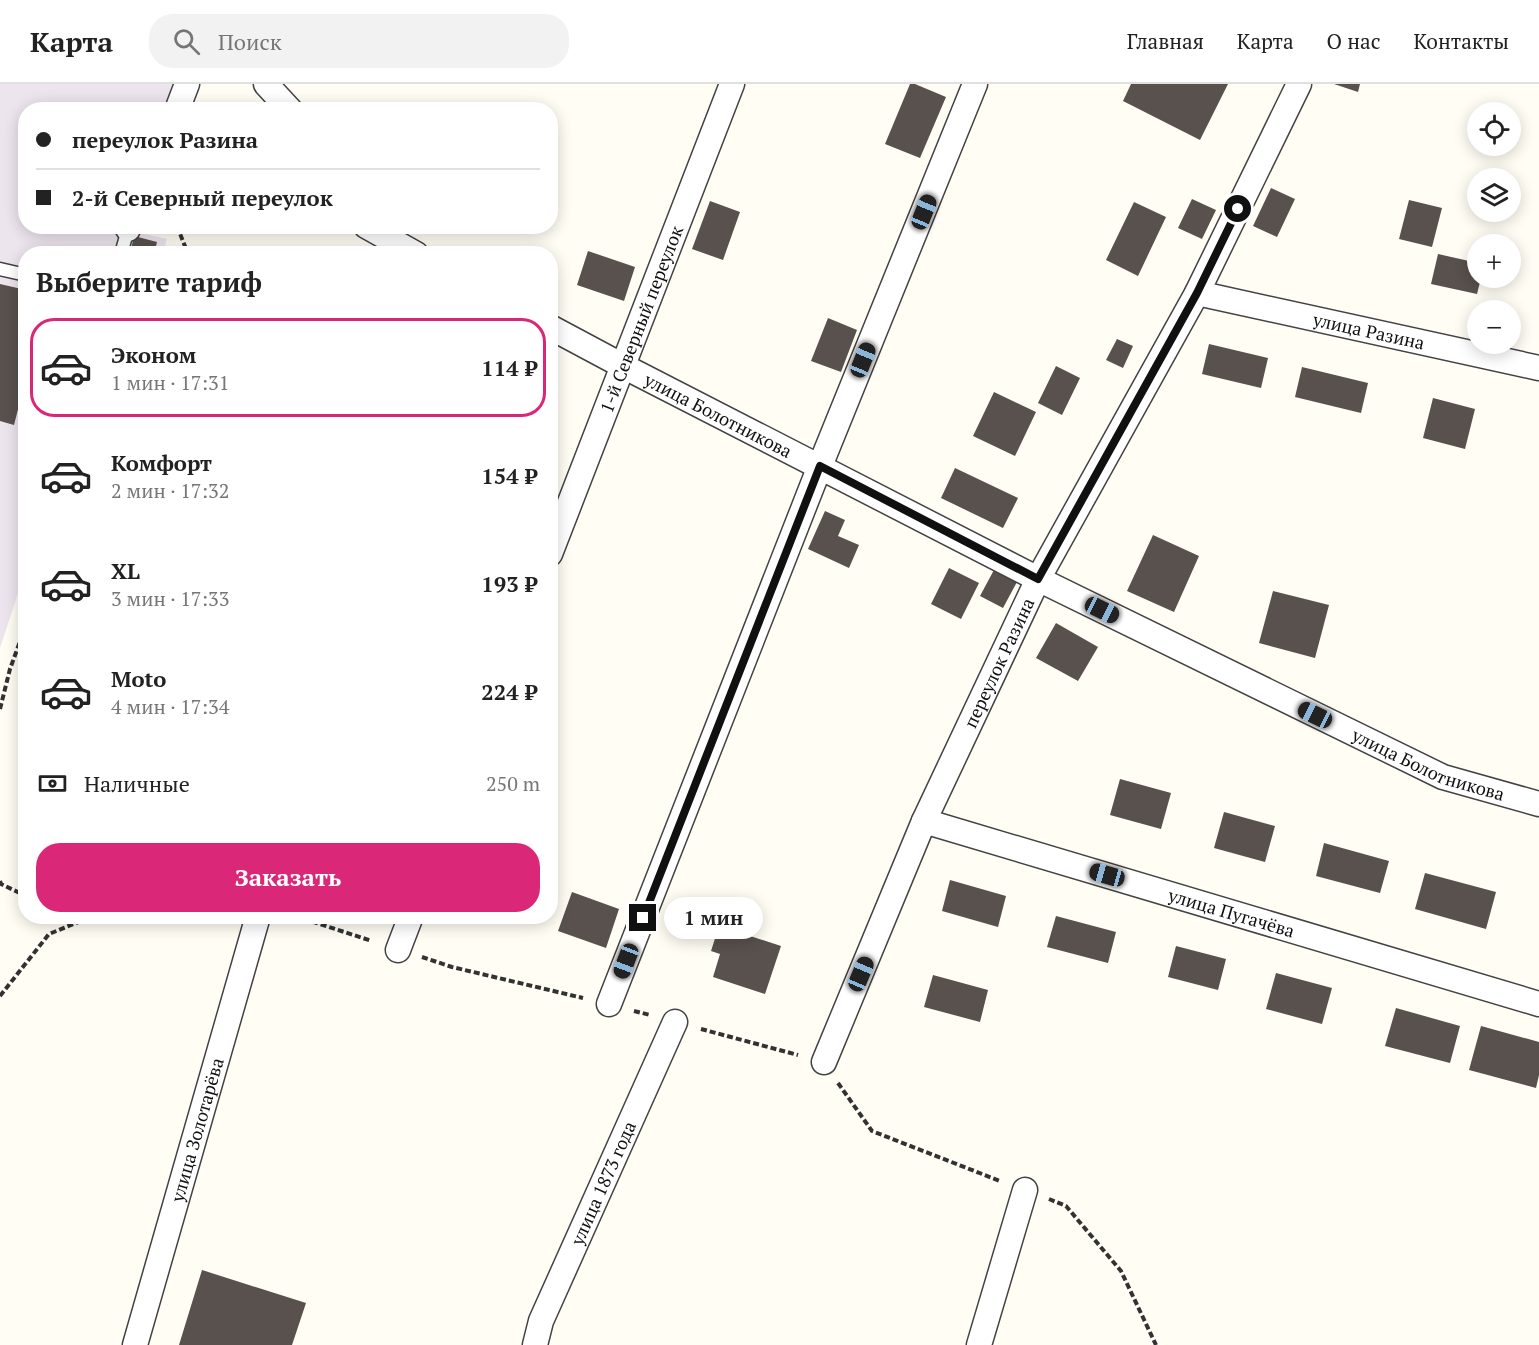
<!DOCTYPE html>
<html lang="ru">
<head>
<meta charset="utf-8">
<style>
  body { margin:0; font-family:"PT Serif",serif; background:#f2f2f2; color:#222; height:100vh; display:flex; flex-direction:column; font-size:22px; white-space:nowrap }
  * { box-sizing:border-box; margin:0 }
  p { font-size:20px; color:#767676 }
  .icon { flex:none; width:33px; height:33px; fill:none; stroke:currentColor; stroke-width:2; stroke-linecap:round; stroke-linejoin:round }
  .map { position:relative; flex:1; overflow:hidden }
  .side { position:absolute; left:18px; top:162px; width:540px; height:678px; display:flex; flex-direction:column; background:#fff; border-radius:24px; box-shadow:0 3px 15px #0003 }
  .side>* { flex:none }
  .guide { position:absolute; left:18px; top:18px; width:540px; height:132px; border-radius:24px; box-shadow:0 3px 15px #0003; display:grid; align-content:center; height:132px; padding:0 18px; background:#fff }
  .fabs { position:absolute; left:1467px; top:18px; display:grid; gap:12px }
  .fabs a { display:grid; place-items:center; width:54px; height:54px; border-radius:50%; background:#fff; box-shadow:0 3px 15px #0003; font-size:30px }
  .end { position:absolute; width:27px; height:27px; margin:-14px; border:8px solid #101010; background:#fff; box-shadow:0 0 0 3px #fff }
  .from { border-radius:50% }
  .bubble { position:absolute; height:42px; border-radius:21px; background:#fff; box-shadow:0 3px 15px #0003; font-size:20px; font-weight:700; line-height:42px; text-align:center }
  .car { position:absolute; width:18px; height:36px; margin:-18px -9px; border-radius:8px; box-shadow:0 0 4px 2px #0007; background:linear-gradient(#222 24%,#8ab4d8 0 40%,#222 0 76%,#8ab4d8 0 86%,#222 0) }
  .guide b { display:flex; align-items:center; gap:21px; height:57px; font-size:22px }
  .guide b+b { border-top:2px solid #e0e0e0 }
  .guide i { width:15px; height:15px; background:#222 }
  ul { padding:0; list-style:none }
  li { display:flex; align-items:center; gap:18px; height:99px; margin:0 12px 9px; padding:0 6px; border:3px solid transparent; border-radius:24px }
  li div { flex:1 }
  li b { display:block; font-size:22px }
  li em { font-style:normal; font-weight:700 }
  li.active { border-color:#db2777 }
  li>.icon { width:54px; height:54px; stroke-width:1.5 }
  h2 { padding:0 18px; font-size:27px; line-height:72px }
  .pay { display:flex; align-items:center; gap:15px; height:66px; padding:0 18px; font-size:22px }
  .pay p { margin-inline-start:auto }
  .action { display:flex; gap:12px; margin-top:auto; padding:12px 18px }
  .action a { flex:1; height:69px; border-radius:24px; background:#db2777; color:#fff; font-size:24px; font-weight:700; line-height:69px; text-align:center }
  header { display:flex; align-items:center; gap:36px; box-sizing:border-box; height:84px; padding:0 30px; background:#fff; border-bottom:2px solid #e0e0e0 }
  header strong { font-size:28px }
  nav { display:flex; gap:33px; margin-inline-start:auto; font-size:21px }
  .search { width:420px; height:54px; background:#f2f2f2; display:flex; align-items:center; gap:15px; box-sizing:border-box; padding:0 21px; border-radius:24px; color:#767676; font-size:22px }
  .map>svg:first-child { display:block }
</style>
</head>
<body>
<header>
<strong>Карта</strong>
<div class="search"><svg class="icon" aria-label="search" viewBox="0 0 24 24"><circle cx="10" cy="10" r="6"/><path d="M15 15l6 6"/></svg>Поиск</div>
<nav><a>Главная</a><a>Карта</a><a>О нас</a><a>Контакты</a></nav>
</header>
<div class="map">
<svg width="1539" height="1261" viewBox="0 0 1539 1261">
  <rect width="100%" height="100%" fill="#fffdf4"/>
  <path fill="#ede5ee" d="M0,0H174L162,25L26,26V142L113,143L167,155L163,169L26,170L25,488L0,564Z"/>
  <path fill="#58514d" d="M910,0H915L946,13L920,74L885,60Z
    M1131,0H1228L1200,56L1123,17Z
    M1334,0H1360L1358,8Z
    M1271,104L1295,115L1277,153L1253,142Z
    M1192,115L1216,126L1202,155L1178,144Z
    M1409,116L1442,124L1432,163L1399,155Z
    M710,117L740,128L723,176L692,165Z
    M1134,118L1166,133L1138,192L1106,176Z
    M134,152L157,158L154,170H130Z
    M588,167L635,183L624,217L577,201Z
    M1438,170L1478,179V194H1481L1477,210L1431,200Z
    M0,200L26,206V294L14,341L0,337Z
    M828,234L857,246L841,288L811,277Z
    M1117,255L1133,262L1123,284L1106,276Z
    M1209,260L1268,274L1261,304L1202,290Z
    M1056,282L1080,294L1062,331L1038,319Z
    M1302,283L1368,299L1361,329L1295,313Z
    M994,308L1036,328L1015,372L973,352Z
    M1433,314L1475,325L1465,365L1423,354Z
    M955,384L1018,414L1003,444L941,414Z
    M825,427L845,436L838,452L859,461L849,484L808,465Z
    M1153,451L1199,472L1174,528L1127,507Z
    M949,484L979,499L961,535L931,520Z
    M995,484L1018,496L1003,524L980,512Z
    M1273,507L1329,521L1315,574L1259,559Z
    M1056,539L1098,563L1078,597L1036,574Z
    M1120,695L1171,709L1161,745L1110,731Z
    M1224,728L1275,742L1265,778L1214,764Z
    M1324,759L1389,777L1380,809L1316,792Z
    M1425,789L1496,808L1486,845L1415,825Z
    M950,796L1006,812L998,843L942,827Z
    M572,808L619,825L606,864L558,847Z
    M1056,832L1116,848L1108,879L1047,863Z
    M719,842L781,862L765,910L713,893L720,870L711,867Z
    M1176,862L1226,875L1218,906L1168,893Z
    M1276,889L1332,904L1322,940L1266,925Z
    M933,891L988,906L980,938L924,923Z
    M1396,924L1460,942L1450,979L1385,962Z
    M1481,942L1539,958V991L1536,1004L1469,986Z
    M202,1186L306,1219L292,1261H179Z"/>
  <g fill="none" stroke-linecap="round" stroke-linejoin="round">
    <g stroke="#434343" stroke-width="15">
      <path id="service" d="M121,170L128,145
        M0,185L26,191"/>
    </g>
    <g stroke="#434343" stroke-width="27">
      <g id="minor">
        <path d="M266,0L290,26"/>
        <path d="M177,26L187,0"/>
        <path d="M366,142L416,170"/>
        <path d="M128,145L129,142"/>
        <path id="s1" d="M1197,209L1539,284"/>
        <path id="s2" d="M550,243L623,282L1038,495L1443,693L1539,720"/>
        <path id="s3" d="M550,470L732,0"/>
        <path id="s4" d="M924,737L1539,920"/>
        <path d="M398,866L411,832"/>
        <path d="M609,920L820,382L975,0"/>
        <path id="s5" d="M824,978L924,737L1038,495L1197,209L1299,0"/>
        <path id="s6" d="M135,1261L258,832"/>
        <path id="s7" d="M535,1261L541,1237L675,938"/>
        <path d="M979,1261L1025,1106"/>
      </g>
    </g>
    <path stroke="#323232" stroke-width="4" stroke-dasharray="6 3" stroke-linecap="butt" d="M177,142L188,170
      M0,625L10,585L26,541
      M0,797L1,800L26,812
      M295,832L372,857
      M422,873L452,883L583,914
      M0,912L49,850L93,832
      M634,927L650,931
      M701,945L798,971
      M838,999L872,1047L1000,1097
      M1049,1115L1066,1122L1121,1187L1156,1261"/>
    <use href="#service" stroke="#fff" stroke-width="12"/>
    <use href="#minor" stroke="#fff" stroke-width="24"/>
  </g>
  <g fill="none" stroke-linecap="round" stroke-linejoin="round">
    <path stroke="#101010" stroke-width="8" d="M643,834L820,382L1038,495L1197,209L1238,125"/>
  </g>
  <g text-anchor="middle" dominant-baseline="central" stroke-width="6" stroke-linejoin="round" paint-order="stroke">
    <g font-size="18" fill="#101010" stroke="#fff">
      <text stroke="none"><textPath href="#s3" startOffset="252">1-й Северный переулок</textPath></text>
      <text stroke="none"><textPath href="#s1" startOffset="176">улица Разина</textPath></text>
      <text stroke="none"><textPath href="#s2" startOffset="190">улица Болотникова</textPath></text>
      <text stroke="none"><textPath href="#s5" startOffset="436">переулок Разина</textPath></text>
      <text stroke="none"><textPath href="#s2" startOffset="982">улица Болотникова</textPath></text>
      <text stroke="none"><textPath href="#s4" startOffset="321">улица Пугачёва</textPath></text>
      <text stroke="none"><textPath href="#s6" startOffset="224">улица Золотарёва</textPath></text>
      <text stroke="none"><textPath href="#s7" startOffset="176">улица 1873 года</textPath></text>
    </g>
  </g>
</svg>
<div class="fabs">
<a><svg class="icon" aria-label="locate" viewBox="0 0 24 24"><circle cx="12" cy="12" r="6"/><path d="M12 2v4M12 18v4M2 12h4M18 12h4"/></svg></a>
<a><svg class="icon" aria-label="layers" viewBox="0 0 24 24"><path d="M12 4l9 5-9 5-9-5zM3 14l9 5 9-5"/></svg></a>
<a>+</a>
<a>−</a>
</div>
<i class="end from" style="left:1238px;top:125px"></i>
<i class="end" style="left:643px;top:834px"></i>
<div class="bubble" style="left:664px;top:813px;width:99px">1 мин</div>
<i class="car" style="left:924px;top:128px;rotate:22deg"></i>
<i class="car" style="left:863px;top:276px;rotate:22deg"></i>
<i class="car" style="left:1102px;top:526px;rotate:116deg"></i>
<i class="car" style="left:1315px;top:631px;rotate:296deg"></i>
<i class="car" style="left:1107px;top:791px;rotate:286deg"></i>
<i class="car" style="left:626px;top:877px;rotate:201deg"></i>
<i class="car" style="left:861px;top:890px;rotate:23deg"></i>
<div class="guide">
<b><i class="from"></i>переулок Разина</b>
<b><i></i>2-й Северный переулок</b>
</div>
<section class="side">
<h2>Выберите тариф</h2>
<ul>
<li class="active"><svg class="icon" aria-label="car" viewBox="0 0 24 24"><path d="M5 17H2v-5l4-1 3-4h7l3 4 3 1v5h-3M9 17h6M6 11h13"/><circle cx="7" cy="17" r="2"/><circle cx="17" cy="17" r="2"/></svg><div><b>Эконом</b><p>1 мин · 17:31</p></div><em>114 ₽</em></li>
<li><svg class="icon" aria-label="car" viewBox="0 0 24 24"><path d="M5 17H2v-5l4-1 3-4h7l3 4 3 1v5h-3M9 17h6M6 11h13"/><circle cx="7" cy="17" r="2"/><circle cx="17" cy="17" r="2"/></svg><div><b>Комфорт</b><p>2 мин · 17:32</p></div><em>154 ₽</em></li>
<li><svg class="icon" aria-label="car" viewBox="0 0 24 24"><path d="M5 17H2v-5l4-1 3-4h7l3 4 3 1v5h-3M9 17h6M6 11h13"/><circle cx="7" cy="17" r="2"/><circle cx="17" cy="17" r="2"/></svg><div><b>XL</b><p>3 мин · 17:33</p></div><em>193 ₽</em></li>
<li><svg class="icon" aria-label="car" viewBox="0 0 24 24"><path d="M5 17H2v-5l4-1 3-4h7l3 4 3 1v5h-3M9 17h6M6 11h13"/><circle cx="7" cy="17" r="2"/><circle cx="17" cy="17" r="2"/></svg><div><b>Moto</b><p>4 мин · 17:34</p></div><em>224 ₽</em></li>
</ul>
<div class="pay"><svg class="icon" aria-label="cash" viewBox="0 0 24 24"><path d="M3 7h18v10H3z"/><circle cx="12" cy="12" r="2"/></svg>Наличные<p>250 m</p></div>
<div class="action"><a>Заказать</a></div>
</section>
</div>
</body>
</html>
